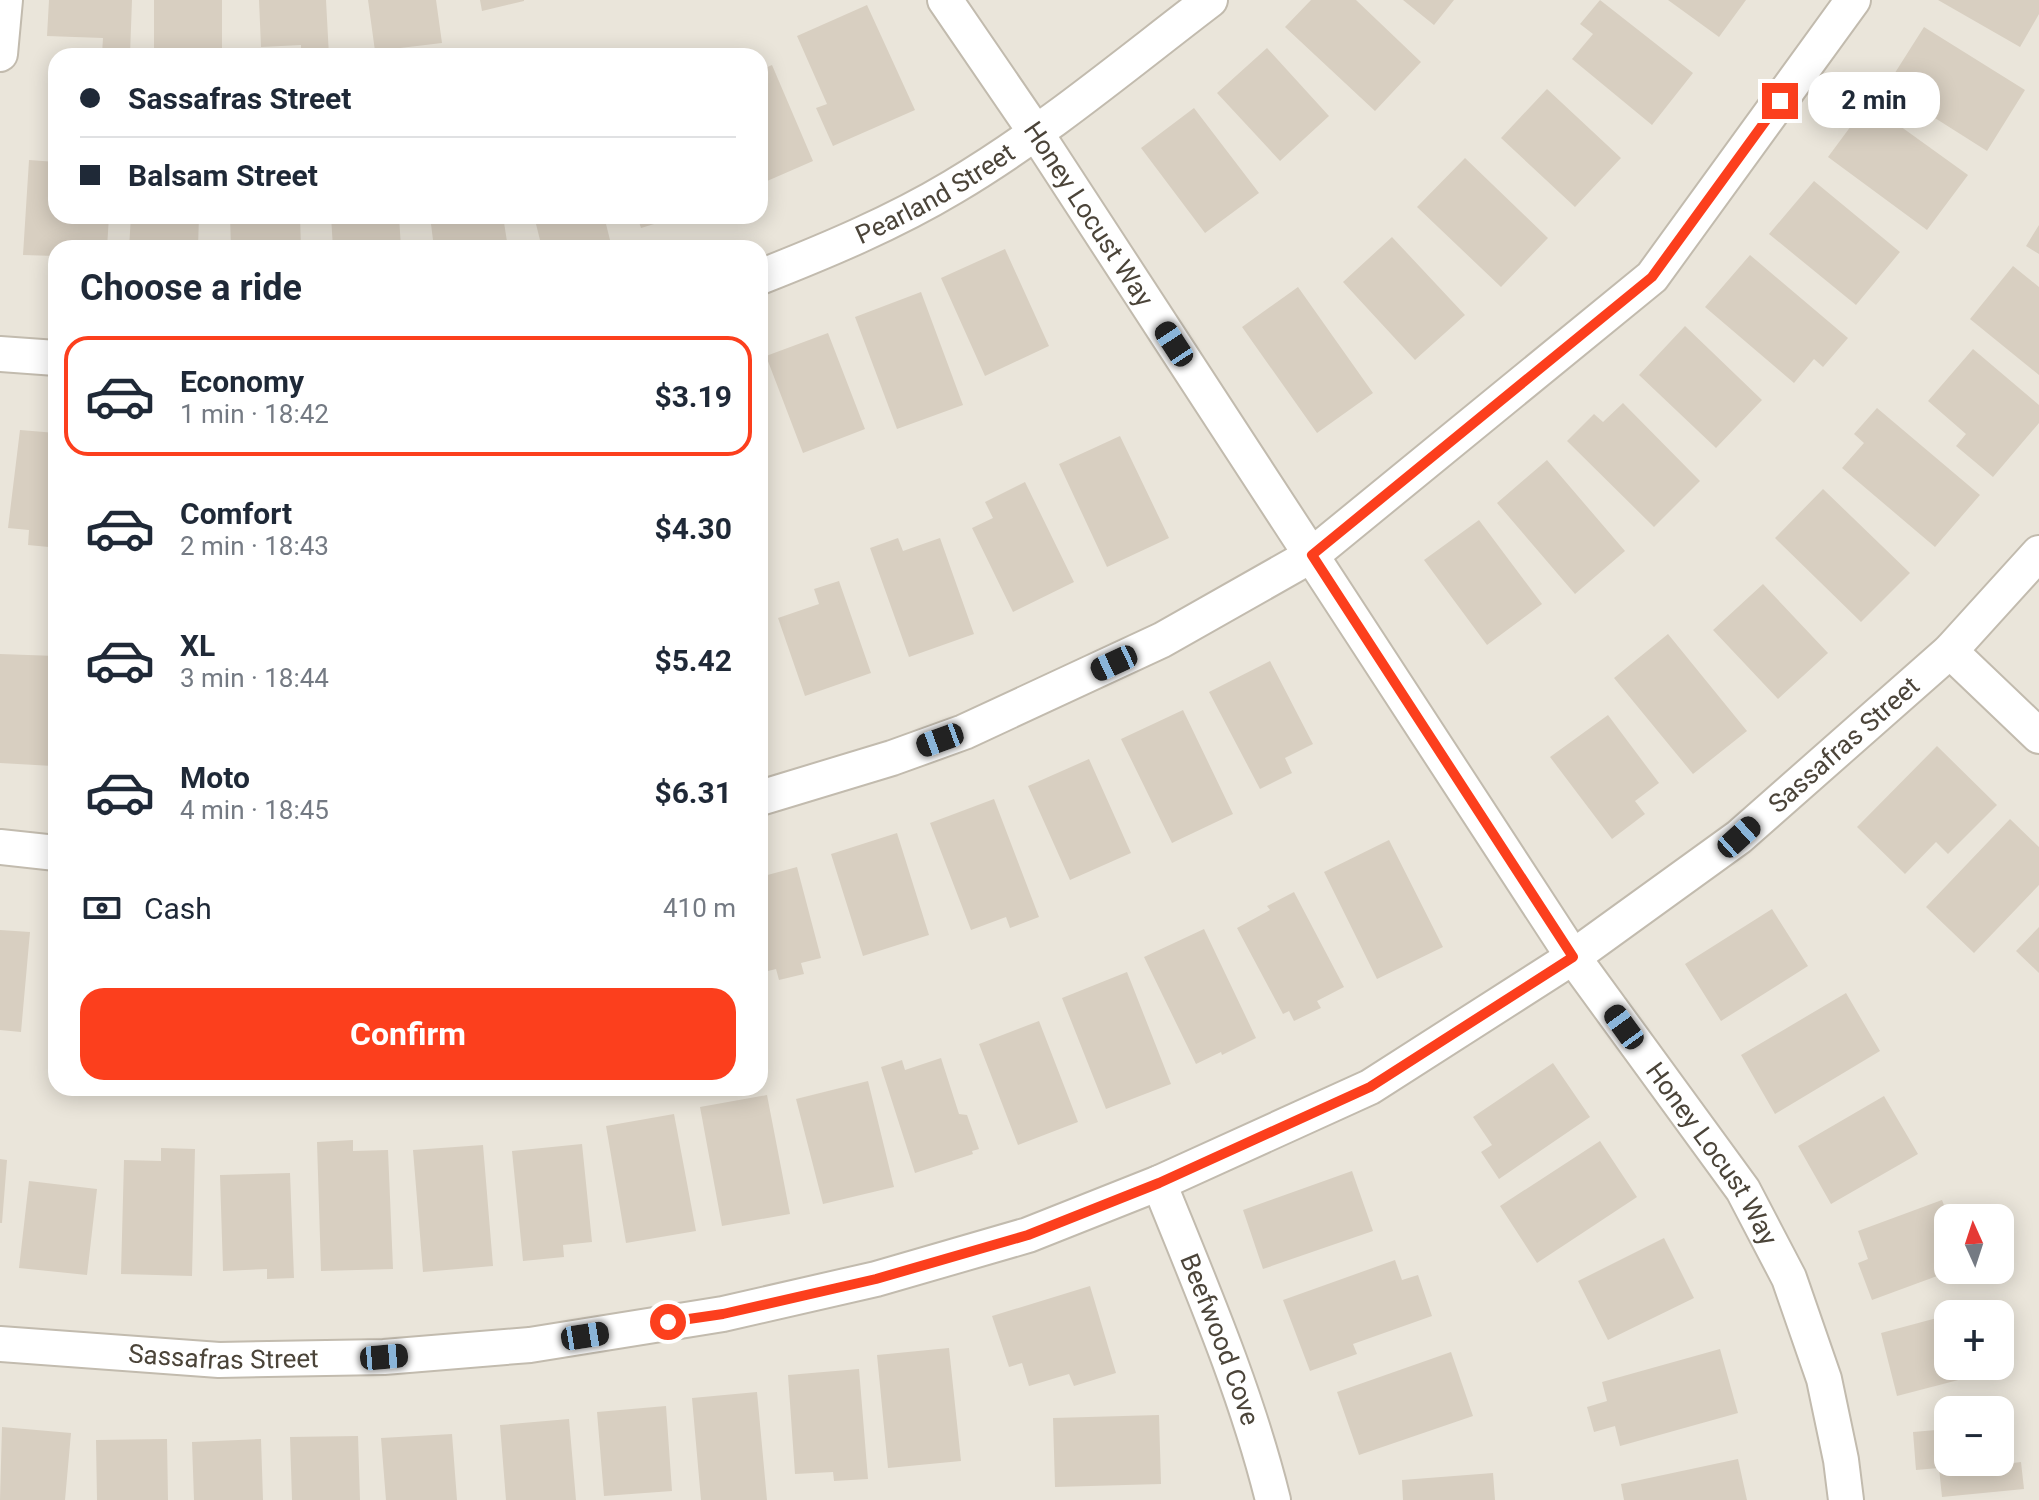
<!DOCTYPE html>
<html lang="en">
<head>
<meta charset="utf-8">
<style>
  body { margin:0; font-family:Roboto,sans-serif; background:#f6f6f7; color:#1f2937; height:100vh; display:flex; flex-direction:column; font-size:30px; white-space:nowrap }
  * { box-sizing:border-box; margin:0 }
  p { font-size:26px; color:#747a83 }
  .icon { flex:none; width:44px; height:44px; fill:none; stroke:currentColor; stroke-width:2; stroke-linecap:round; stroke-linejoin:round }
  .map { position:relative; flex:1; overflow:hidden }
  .side { position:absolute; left:48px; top:240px; width:720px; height:856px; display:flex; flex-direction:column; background:#fff; border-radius:24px; box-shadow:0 4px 20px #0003 }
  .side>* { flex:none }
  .hud { position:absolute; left:48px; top:48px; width:720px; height:176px; border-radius:24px; box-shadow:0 4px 20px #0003; display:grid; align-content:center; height:176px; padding:0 32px; background:#fff }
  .needle { width:52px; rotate:357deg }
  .fabs { position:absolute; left:1934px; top:1204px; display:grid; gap:16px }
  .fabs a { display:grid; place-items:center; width:80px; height:80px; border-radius:16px; background:#fff; box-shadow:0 4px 20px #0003; font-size:40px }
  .end { position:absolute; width:36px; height:36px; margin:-18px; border:10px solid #fc3f1d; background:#fff; box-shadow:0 0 0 4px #fff }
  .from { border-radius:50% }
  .bubble { position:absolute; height:56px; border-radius:24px; background:#fff; box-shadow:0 4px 20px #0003; font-size:26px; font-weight:700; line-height:56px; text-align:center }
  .car { position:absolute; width:24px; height:48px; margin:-24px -12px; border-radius:10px; box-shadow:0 0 6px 2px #0007; background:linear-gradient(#222 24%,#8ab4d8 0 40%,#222 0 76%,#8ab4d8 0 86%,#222 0) }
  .hud b { display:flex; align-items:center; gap:28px; height:76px; font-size:30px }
  .hud b+b { border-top:2px solid #e0e1e3 }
  .hud i { width:20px; height:20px; background:#1f2937 }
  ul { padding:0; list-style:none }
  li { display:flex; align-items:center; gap:24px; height:120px; margin:0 16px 12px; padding:0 16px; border:4px solid transparent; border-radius:24px }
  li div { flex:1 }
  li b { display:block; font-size:30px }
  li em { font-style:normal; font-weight:700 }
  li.on { border-color:#fc3f1d }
  li>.icon { width:72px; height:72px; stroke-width:1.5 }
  h2 { padding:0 32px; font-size:36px; line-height:96px }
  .pay { display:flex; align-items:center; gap:20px; height:88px; padding:0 32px; font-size:30px }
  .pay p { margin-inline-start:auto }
  .button { display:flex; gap:16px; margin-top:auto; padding:16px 32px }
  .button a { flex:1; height:92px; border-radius:24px; background:#fc3f1d; color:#fff; font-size:32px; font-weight:700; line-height:92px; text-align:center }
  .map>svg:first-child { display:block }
</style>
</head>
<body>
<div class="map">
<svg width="2039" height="1500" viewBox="0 0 2039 1500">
  <rect width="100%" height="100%" fill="#f6f3ec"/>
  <path fill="#eae5da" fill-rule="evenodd" d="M0,0H2039V1500H0ZM56,56H760V216H56ZM56,248H760V1088H56ZM1948,1218H2000V1270H1948ZM1948,1314H2000V1366H1948ZM1948,1410H2000V1462H1948Z"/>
  <path fill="#d8cfc1" d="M49,0H132L130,55L102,54L103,38L47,36Z
    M154,0H222V56H154Z
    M259,0H326L329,56H301V45L261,47Z
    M368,0H436L442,43L375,51Z
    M480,0H524V1L482,11Z
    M1311,0H1356L1421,62L1375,111L1285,27Z
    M1403,0H1454L1434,25Z
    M1600,0L1693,73L1652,125L1572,59L1593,34L1580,24Z
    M1668,0H1746L1719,37Z
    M1938,0H2039V14L2020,47Z
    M867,5L915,110L833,146L816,108L827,104L797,36Z
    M1924,27L2025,90L1987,151L1886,87Z
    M1267,48L1329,116L1280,161L1217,93Z
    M772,65L813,161L760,184V70Z
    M1547,89L1621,158L1575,207L1501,138Z
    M1868,103L1968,175L1927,230L1828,157Z
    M1194,108L1259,193L1205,233L1141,148Z
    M1465,158L1548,238L1501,287L1417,207Z
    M29,160L56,162V216H109L107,248H56V256L23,255Z
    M1814,181L1900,252L1856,305L1769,234Z
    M131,216H199L198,248H129Z
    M230,216H300L301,248H231Z
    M331,216H399L401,248H333Z
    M430,216H503L508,248H434Z
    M534,216H604L610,240L578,248H542Z
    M637,216H677V217L641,228Z
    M2039,225V254L2026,246Z
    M1392,237L1465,315L1415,360L1343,282Z
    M1005,249L1049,346L985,376L941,278Z
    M1750,255L1848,338L1823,367L1814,359L1794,383L1705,307Z
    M2013,266L2039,287V375L1970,319Z
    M1298,287L1373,393L1317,433L1242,327Z
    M921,292L963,405L897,429L855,317Z
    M1685,326L1762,400L1716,448L1639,375Z
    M828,333L865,429L803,453L766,356Z
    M1973,349L2039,405V423L1993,477L1956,446L1966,434L1928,401Z
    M1623,403L1700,481L1654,527L1567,441L1594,414L1603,422Z
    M1877,408L1980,495L1935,547L1842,468L1864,443L1854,434Z
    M20,430L56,433V532H51L49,547L28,545L29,530L8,528Z
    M1120,436L1169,538L1107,567L1059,464Z
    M1547,460L1625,551L1575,594L1497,503Z
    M1025,482L1074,582L1013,612L972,528L993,518L985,502Z
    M1823,489L1910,573L1861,622L1775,538Z
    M1479,520L1542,604L1487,645L1424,560Z
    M898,538L903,551L940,538L974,634L909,657L870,548Z
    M839,581L871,673L805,696L778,618L819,604L814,589Z
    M1763,584L1828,653L1778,699L1713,630Z
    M1668,634L1747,731L1693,774L1614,678Z
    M0,654L56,656L53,766L0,763Z
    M1270,661L1313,744L1285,758L1292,773L1260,789L1209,692Z
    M1183,710L1233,814L1172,843L1121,739Z
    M1608,715L1659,783L1635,801L1645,814L1612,839L1550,757Z
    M1937,746L1997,805L1948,854L1936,842L1905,874L1857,827Z
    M1089,759L1131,853L1070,880L1028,786Z
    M994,799L1039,917L1010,928L1006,917L971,930L930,823Z
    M2010,819L2039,847V885L1974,953L1926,907Z
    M897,833L929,935L863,956L831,854Z
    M1389,840L1443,947L1377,979L1324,872Z
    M797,867L821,958L801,963L804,974L779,980L776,969L760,973V877Z
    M1294,892L1344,987L1317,1001L1321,1008L1294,1021L1289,1011L1283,1014L1237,928L1270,910L1267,906Z
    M1772,909L1808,966L1721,1021L1685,964Z
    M2039,927V973L2016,951Z
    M1204,929L1256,1038L1222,1055L1221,1052L1196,1064L1144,957Z
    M0,930L30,932L21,1032L0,1030Z
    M50,931H56V1040L48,1039Z
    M1127,972L1171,1084L1106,1109L1062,998Z
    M1846,993L1880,1051L1775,1114L1741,1055Z
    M1039,1021L1078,1122L1018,1145L979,1044Z
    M941,1058L959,1114L967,1115L979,1149L972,1151L973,1154L915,1173L881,1067L902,1060L905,1070Z
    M1553,1063L1590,1117L1499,1179L1481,1152L1492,1145L1473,1117Z
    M868,1081L894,1187L823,1204L796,1099Z
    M767,1095L790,1214L722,1226L700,1107Z
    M1884,1096L1918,1154L1831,1204L1798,1146Z
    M674,1114L696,1231L626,1243L606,1126Z
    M353,1140V1151L388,1150L393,1269L321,1271L317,1142Z
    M1600,1141L1637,1197L1537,1263L1500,1206Z
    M582,1144L592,1242L563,1245L564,1257L523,1261L512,1151Z
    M483,1145L493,1266L423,1272L413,1150Z
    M161,1148L195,1149L192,1276L121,1274L124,1160L161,1161Z
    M0,1159L7,1160L2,1223H0Z
    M1352,1171L1373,1231L1263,1269L1243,1210Z
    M290,1173L294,1278L267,1279V1269L223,1271L220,1175Z
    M29,1181L97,1189L87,1275L19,1268Z
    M1942,1200L1949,1218L1948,1272L1872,1300L1858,1263L1868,1259L1858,1231Z
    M1664,1238L1694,1298L1608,1340L1578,1281Z
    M1395,1260L1402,1280L1418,1275L1432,1316L1353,1344L1357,1354L1310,1371L1283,1300Z
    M1090,1286L1116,1373L1074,1386L1069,1374L1029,1386L1022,1363L1009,1367L992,1316Z
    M1979,1307L1981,1314H1957V1313Z
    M1948,1315V1366H2000V1338L2004,1337L2012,1366L1897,1396L1881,1333Z
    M949,1348L961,1461L888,1468L877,1355Z
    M1720,1349L1738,1413L1620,1446L1615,1426L1594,1432L1587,1407L1607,1401L1602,1382Z
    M1451,1352L1473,1416L1359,1455L1337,1392Z
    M859,1369L868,1479L834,1481L833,1472L795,1474L788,1375Z
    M757,1392L767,1500H701L692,1398Z
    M666,1406L672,1491L604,1496L597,1412Z
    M1159,1415L1161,1484L1055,1487L1053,1418Z
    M569,1419L576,1500H506L500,1425Z
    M2,1427L71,1433L65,1500H0Z
    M1948,1429V1462H2000V1439H2002L2005,1464L2021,1462L2024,1489L1942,1497L1939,1468L1916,1470L1913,1432Z
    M452,1434L457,1500H386L381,1438Z
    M358,1436L360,1500H292L290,1437Z
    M167,1439L168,1500H97L96,1440Z
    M261,1439L263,1500H194L192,1442Z
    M1738,1459L1747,1500H1624L1621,1484Z
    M1493,1473L1495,1500H1403L1402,1480Z"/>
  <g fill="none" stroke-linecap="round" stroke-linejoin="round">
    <g stroke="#c2bbae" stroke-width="38">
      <g id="minor">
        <path id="s1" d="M945,0L1036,133L1573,957L1743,1190L1789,1278L1824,1379L1841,1460L1846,1500"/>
        <path d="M0,54L5,0"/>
        <path id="s2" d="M760,277C826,251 893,223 953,187C1044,133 1126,64 1210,0"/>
        <path d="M0,354L56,358"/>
        <path d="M1950,651L2039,736"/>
        <path d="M760,798L892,758L964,732L1162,640L1312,555L1652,277L1853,0"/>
        <path d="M0,847L56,853"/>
        <path id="s3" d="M1159,1183C1201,1287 1246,1391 1273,1500"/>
        <path id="s4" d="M0,1344L219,1360L384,1357L530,1345L723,1314L876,1279L1028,1235L1159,1183L1370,1087L1573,957L1739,837L1950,651L2039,553"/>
      </g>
    </g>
    <use href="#minor" stroke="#fff" stroke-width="34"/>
  </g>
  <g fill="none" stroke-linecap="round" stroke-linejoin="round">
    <path stroke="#fc3f1d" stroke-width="10" d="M668,1322L723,1314L876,1279L1028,1235L1159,1183L1370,1087L1573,957L1312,555L1652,277L1780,101"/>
  </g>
  <g text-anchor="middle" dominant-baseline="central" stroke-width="7" stroke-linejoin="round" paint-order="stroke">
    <g font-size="26" fill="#4b4439" stroke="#fff">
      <text stroke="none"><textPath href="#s2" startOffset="194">Pearland Street</textPath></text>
      <text stroke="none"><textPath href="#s1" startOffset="258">Honey Locust Way</textPath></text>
      <text stroke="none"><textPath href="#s4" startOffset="2000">Sassafras Street</textPath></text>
      <text stroke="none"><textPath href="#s1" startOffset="1386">Honey Locust Way</textPath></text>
      <text stroke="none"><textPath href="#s3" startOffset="168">Beefwood Cove</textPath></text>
      <text stroke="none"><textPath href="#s4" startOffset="224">Sassafras Street</textPath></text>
    </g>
  </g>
</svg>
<div class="fabs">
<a><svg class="needle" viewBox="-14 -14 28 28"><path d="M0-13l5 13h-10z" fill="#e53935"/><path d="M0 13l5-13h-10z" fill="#747a83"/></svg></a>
<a>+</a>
<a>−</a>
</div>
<i class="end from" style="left:668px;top:1322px"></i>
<i class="end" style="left:1780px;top:101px"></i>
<div class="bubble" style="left:1808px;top:72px;width:132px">2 min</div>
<i class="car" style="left:1174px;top:344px;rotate:327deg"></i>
<i class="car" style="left:1114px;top:663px;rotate:245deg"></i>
<i class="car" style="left:940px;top:740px;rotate:250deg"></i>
<i class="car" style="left:1739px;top:837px;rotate:48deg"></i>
<i class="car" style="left:1624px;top:1027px;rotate:324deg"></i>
<i class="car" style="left:585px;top:1336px;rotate:81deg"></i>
<i class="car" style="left:384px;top:1357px;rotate:85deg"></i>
<div class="hud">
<b><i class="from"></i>Sassafras Street</b>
<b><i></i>Balsam Street</b>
</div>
<section class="side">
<h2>Choose a ride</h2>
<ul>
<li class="on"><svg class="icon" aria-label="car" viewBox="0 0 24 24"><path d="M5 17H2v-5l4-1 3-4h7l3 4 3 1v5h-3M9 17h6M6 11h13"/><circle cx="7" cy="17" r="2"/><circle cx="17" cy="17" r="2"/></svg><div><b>Economy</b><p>1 min · 18:42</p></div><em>$3.19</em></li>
<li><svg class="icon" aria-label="car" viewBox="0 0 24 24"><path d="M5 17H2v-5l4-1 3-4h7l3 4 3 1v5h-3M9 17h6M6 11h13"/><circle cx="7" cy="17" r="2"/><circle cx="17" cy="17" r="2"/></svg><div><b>Comfort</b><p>2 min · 18:43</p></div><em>$4.30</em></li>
<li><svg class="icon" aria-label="car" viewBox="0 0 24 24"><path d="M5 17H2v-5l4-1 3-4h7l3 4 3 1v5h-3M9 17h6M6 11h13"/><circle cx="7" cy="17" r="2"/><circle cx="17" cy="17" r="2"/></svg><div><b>XL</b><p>3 min · 18:44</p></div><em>$5.42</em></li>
<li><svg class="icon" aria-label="car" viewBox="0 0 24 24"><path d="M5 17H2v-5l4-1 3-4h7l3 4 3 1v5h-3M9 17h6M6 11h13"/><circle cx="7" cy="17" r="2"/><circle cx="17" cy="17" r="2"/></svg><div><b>Moto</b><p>4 min · 18:45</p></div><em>$6.31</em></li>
</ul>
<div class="pay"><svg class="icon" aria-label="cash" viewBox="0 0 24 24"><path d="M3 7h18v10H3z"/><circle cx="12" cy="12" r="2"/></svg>Cash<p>410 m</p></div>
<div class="button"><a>Confirm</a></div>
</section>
</div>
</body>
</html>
